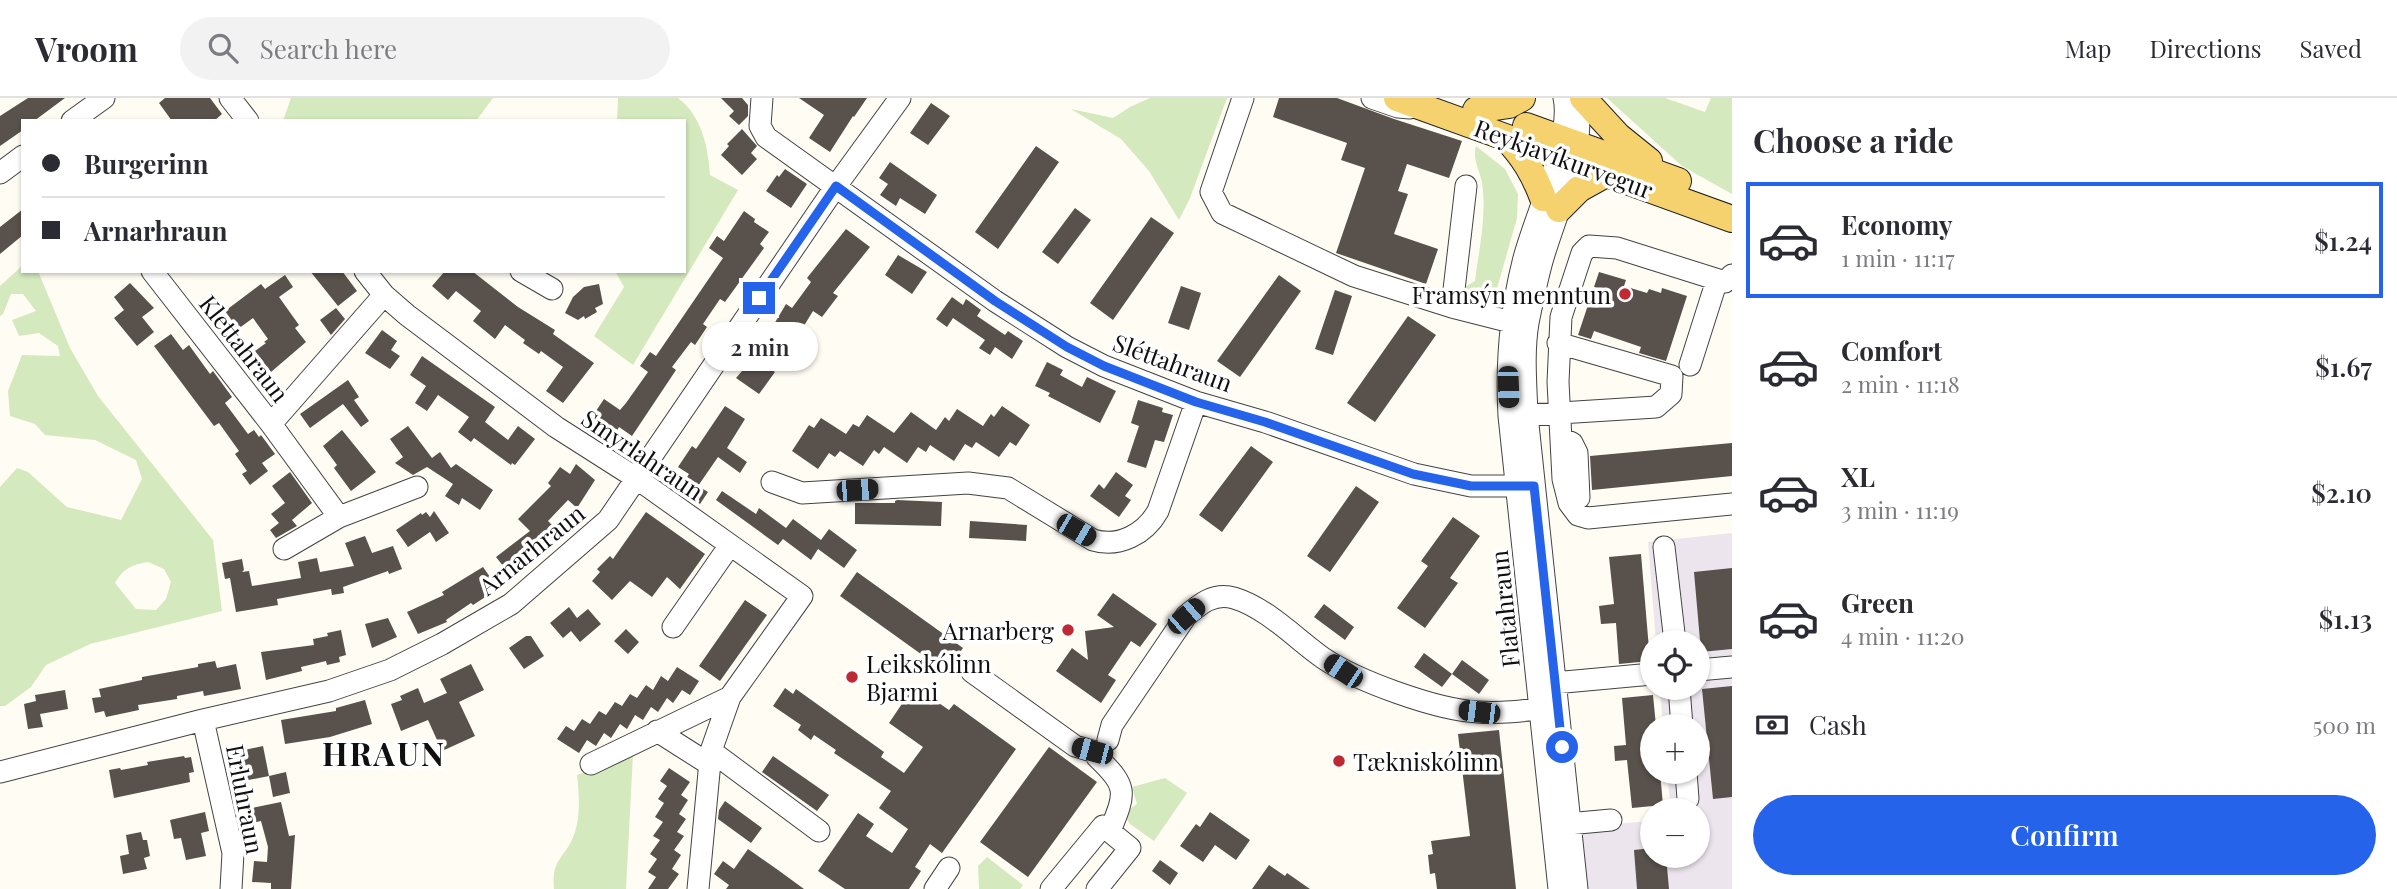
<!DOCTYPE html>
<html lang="en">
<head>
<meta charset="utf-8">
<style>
  body { margin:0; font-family:"Playfair Display",serif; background:#f2f2f3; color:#2b2b33; height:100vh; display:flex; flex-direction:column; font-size:26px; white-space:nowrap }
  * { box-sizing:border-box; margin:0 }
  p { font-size:23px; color:#7c7c81 }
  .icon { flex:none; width:38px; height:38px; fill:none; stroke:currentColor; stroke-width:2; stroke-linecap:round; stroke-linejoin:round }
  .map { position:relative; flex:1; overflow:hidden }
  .sheet { display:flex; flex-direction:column; background:#fff; width:665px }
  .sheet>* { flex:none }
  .guide { position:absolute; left:21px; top:21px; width:665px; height:154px; border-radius:0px; box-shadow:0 2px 5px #0004; display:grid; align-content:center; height:154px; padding:0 21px; background:#fff }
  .fabs { position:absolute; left:1640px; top:532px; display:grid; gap:14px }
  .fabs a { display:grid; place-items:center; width:70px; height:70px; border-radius:50%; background:#fff; box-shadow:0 2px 5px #0004; font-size:35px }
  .end { position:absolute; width:32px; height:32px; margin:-16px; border:9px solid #2563eb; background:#fff; box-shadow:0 0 0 4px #fff }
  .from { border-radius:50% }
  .bubble { position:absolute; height:49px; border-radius:24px; background:#fff; box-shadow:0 2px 5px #0004; font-size:23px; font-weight:600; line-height:49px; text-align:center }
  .car { position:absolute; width:21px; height:42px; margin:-21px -10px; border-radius:9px; box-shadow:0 0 5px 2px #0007; background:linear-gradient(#222 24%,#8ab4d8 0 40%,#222 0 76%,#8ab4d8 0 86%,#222 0) }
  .guide b { display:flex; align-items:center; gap:24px; height:66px; font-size:26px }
  .guide b+b { border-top:2px solid #e1e1e2 }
  .guide i { width:18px; height:18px; background:#2b2b33 }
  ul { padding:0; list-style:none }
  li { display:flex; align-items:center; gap:21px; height:116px; margin:0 14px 10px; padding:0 7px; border:4px solid transparent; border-radius:0px }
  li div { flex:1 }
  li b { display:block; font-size:26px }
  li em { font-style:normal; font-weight:600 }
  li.on { border-color:#2563eb }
  li>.icon { width:63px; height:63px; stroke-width:1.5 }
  h2 { padding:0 21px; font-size:32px; line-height:84px }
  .pay { display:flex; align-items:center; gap:18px; height:77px; padding:0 21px; font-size:26px }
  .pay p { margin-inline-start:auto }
  .action { display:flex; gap:14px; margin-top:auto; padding:14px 21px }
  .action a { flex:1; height:80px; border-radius:42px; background:#2563eb; color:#fff; font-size:28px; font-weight:600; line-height:80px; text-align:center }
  header { display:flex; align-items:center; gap:42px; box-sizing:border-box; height:98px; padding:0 35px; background:#fff; border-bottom:2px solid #e1e1e2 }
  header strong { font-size:33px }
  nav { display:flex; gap:38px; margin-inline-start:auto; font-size:24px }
  .search { width:490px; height:63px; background:#f2f2f3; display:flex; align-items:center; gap:18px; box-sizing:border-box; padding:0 24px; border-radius:38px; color:#7c7c81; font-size:26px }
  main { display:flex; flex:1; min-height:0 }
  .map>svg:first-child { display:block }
</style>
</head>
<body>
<header>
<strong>Vroom</strong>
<div class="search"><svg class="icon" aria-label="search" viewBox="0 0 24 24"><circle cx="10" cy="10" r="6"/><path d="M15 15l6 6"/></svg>Search here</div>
<nav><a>Map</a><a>Directions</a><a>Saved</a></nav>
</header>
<main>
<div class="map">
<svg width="1732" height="791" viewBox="0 0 1732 791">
  <rect width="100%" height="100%" fill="#fffcf3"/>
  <path fill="#ede5ee" d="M1732,435V791H1570L1563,730L1652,723V758H1698V712H1671L1667,674H1698V628H1663L1660,590H1698V544H1656L1648,444Z"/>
  <path fill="#d4e9bd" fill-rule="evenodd" d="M291,0H493L476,23H280L284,20Z
    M618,0H678C702,18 708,49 710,77L738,92L633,267L594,238L624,189L615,173H684V23H617Z
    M1150,0H1227L1190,100L1179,122L1149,73L1121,41L1071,11L1113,20L1130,9Z
    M1607,0H1665L1705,14L1711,0H1732V96L1682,68Z
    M1476,48L1505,71L1518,96L1517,120L1494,201L1460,192L1475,183C1479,151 1487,117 1482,85C1480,72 1472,61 1476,48Z
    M23,167V173H38L70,250L98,298L213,442L222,513L90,546L46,567L31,589L5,608H0V389L17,370L28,374L67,409L121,422L142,381L136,362L95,342L45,337L35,326L10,318L8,293L22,257L60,258L58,248L39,235L19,238L12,222L36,213L23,196H11L3,216L0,218V188ZM148,464L164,471L171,484L166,501L156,512L136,511L115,485C122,471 133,466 148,464Z
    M633,656L626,791H554C551,760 565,761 574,737C581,718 579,696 577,677Z
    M1165,680L1187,695L1154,743L1130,726L1126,720L1128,712L1137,706L1132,689Z
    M987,759L1023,787L1020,791H979L978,768Z"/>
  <path fill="#58514c" d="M28,0H65L34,23H23V32L0,48V18Z
    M165,0H210L222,16L214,23H172L159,5Z
    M721,0H742L748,7V18L739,27L729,18L734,13Z
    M799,0H867L854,19L853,18L830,54L809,40L824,17Z
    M1279,0H1337L1394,21L1462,43L1449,80L1407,66L1398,93L1408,96L1394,136L1438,151L1426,186L1336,155L1365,70L1341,62L1347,45L1273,19Z
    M931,5L950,18L928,47L910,35Z
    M742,31L757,48L751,55L757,61L742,77L721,57L729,48L727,46Z
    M1036,48L1059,64L998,151L975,134Z
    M890,64L937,97L925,116L900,100L896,108L880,97L888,86L879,80Z
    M785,71L807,86L791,110L766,93L777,77L779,79Z
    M1075,110L1091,122L1058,166L1042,154Z
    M23,111V137L0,156V129Z
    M744,113L755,121L754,124L769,134L760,146L764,150L725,204L720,201L703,226L707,229L695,247L691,244L672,269L676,272L632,338L619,329L614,338L590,322L604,301L620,312L626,305L648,274L640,268L650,254L656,258L723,160L709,150L717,138L724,143Z
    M1151,119L1174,135L1113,222L1090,205Z
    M846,131L870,149L833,195L838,198L822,219L813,213L791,249L770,233L786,206L792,210L811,184L807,180Z
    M898,157L927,174L912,196L885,177Z
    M310,173H342L357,193L338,208Z
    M445,173H472L518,209L555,232L553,236L594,265L563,305L546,293L563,269L541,253L539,256L523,245L525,242L505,227L495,241L473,223L481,213L456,193L448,202L432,188Z
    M1599,174L1626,182L1624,188L1647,195L1649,191L1661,195L1662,190L1687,198L1666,263L1639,255L1641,249L1594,233L1591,241L1578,237Z
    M285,177L293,189L279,199L299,227L295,230L306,244L271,274L255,253L266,245L264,244L268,241L253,220L238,231L225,213L261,186L265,191Z
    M1279,177L1301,193L1240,279L1217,263Z
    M130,185L154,210L142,219L154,234L137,248L114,220L124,212L114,199Z
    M599,186L603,206L595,210L597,214L585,221L584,218L578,222L565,215L573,199L584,189Z
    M1181,188L1201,195L1189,232L1168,225Z
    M1335,192L1352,198L1333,257L1315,251Z
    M952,199L963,207L966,201L981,212L977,218L1005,237L1008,233L1023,243L1012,261L995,249L990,257L979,250L985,242L953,220L947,229L936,221Z
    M336,210L345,221L331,237L320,222Z
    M1408,218L1436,237L1375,324L1347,305Z
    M382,232L397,243L391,252L400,258L390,271L365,255Z
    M171,236L183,252L189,247L210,276L213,273L232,299L225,305L248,336L254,332L259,339L261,337L275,356L262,365L268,373L250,387L242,376L247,373L235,356L239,353L219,325L214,328L154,248Z
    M422,258L495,309L485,324L508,342L518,328L535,341L515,367L512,365L511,367L474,340L471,344L458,334L469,319L438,297L427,313L415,305L426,288L410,277Z
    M754,259L775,274L759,296L736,280Z
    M1047,264L1063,272L1060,277L1082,289L1087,279L1116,293L1100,325L1048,298L1050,295L1035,288Z
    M348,282L359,299L354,302L369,323L361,329L343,306L310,330L300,316Z
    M1138,302L1163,310L1162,314L1173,317L1164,344L1155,342L1146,370L1127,364L1139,328L1131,325Z
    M725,308L745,321L727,350L747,364L740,375L718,359L698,388L708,394L700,406L679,391L689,376L678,369L692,348L696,351Z
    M1002,308L1030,327L1016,348L1010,344L999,359L976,344L972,350L965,346L954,363L930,347L926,354L918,349L907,365L884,349L879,356L874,352L863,368L840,353L835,359L829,355L818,371L792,353L809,327L814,330L821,320L846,336L853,326L859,329L867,317L894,335L911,314L936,332L945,319L949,323L957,311L983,328L991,316L994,319Z
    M408,328L432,360L440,354L451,370L456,366L493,392L480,412L462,400L459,407L445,398L453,386L427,369L413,377L395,365L403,359L390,341Z
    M342,332L376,374L351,393L334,370L337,367L323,348Z
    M1732,345V378L1592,392L1590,358Z
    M1251,348L1273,364L1222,434L1199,417Z
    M576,366L595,382L577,410L568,402L548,423L556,431L535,448L537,451L527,460L530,464L511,478L496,459L530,433L518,421L551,388L548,385L560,369L570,376Z
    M290,374L312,405L292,422L297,428L276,440L270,432L279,425L271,416L285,405L272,388Z
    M1116,374L1133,387L1125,398L1131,402L1119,419L1090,398L1099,386L1104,391Z
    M1356,388L1379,404L1330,474L1307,458Z
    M722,393L756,416L759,410L786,430L793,421L821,442L829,431L857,452L844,470L818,451L811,462L783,441L778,447L716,402Z
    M897,402L942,404L941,428L855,426V405H895V403Z
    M434,413L449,435L436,444L430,434L408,449L396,432L421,415L422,417L426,414L430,419Z
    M646,414L705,456L680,491L667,479L652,499L630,483L612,502L592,483L600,474L597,471L610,458L613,461Z
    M1453,419L1480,438L1450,480L1458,485L1425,530L1397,510L1428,468L1421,463Z
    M970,423L1027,427L1026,443L969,440Z
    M365,438L372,455L393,448L402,471L389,476L388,473L343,489L344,495L332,497L331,491L277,501L278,507L236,514L230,480L225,481L222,465L242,461L244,472L242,474L249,473L252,488L301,480L298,464L317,460L320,474L354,468L345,445Z
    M1641,456L1650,563L1619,566L1616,525L1601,526L1599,508L1614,506L1609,459Z
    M483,469L497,489L490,496L473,507L471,505L446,522L447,524L418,536L407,514L444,497L442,494Z
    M1732,470V551L1701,554L1694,474Z
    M857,474L963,550L946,574L840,498Z
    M1113,495L1157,526L1140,549L1131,543L1108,577L1116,582L1101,605L1056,573L1072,550L1088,562L1085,533L1114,529L1097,517Z
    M745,502L767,517L720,583L699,568Z
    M1324,506L1354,529L1345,542L1314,519Z
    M569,509L577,520L588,511L601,526L580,544L571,533L563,540L550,525Z
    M388,520L397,539L372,550L365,526Z
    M626,531L639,544L628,556L614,543Z
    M341,532L346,557L339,559L340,564L327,567L326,563L301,569L302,573L266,582L261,554L314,547L313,541L328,538L327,535Z
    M526,538H531L544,558L524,571L509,550Z
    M1424,555L1452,576L1442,589L1414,569Z
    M1462,562L1489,582L1479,596L1452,576Z
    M215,563L217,570L236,566L241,591L204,598L203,593L177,598V601L138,607L139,612L106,619L104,613L95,615L92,600L101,599L99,591L142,582V579L198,569V566Z
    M471,566L484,592L459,604L475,638L442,653L428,622L401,633L391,606L402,602L400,598L418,590L424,605L447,595L440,581Z
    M677,569L699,583L690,597L682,592L673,605L667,600L658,614L651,609L643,622L635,617L627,631L620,626L611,640L604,635L596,648L587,642L579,655L557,641L566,628L574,633L582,621L590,626L599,613L606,617L615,604L622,608L630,596L637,600L646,587L653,592L661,578L668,583Z
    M914,588L949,612L954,606L1016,651L942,755L930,746L915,769L921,773L909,791H845L818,773L858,715L874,726L866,738L892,755L908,731L879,710L891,693L834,655L836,652L814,637L811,642L798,632L801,627L773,608L785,590L793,596L796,591L884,654L881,659L904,675L923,649L889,625Z
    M1732,588V699L1713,701L1702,591Z
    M65,592L68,611L40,616L43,629L28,631L24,606L36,603L35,597Z
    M1653,597L1656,628H1652V674H1660L1663,707L1632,710L1627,662L1615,663L1614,648L1626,647L1622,600Z
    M365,602L372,626L330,639L285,646L281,622L336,613V610Z
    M1499,632L1516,791H1437L1435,775L1430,776L1428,757L1433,756L1431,743L1470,738L1458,636Z
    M263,648L269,678L238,684L233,661L246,659L244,652Z
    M1049,649L1097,684L1028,779L980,744Z
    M184,658L185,660L191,659L194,674L189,675L190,684L114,700L109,672L120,670L121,672L148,667L147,664Z
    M773,658L829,697L817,713L762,674Z
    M669,670L690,684L681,697L688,702L679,716L686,721L677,734L684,738L674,752L681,757L672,771L679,776L668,791H648L656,779L648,774L657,761L650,756L660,742L653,738L663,724L655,719L664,705L658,701L667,688L660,683Z
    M286,674L290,695L273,699L269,678Z
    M725,703L762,730L751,745L718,721L719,712Z
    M281,704L289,738L295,737L291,791H271V785L252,784L254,763L267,764L268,749L261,723L256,724L252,710Z
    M205,714L209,733L201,735L206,758L186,762L181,740L174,741L170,722Z
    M1210,714L1250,742L1236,762L1215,747L1203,764L1180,748L1196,726L1200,729Z
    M141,734L143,742H147L150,758L144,760L147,771L123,776L120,758L129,756L126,737Z
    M1652,750V758H1666L1669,791H1637L1634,752Z
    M748,751L778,772L804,791H726L729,787L714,776L723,763L734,771Z
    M1160,762L1178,775L1170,787L1152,773Z
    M1269,767L1285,778L1287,775L1310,791H1252Z"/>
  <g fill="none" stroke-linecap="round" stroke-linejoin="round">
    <g stroke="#434343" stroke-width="23">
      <path id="minor" d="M230,0L248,23
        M762,0L760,28L766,39L995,203L1067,249L1104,268L1196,304L1265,324L1414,376L1471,388H1534
        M1243,0L1211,94L1222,115L1354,178L1452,209L1523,227
        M1372,0L1398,9L1410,10
        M1575,0C1591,45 1553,120 1541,167C1536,186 1532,205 1528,225C1523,255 1526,286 1527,317L1577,791
        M72,23L104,0
        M0,75L23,58
        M152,173L271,326L384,197
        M365,173L384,197L407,217L556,329L636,380L802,498L730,599L711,653L698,791
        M521,173L552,191
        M1732,177L1725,184L1617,150L1589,148L1582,155L1561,219L1558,284L1563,381L1569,405L1578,417L1588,420L1732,406
        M1452,209L1466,88
        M1690,267L1717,182
        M1513,318L1656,309L1671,296L1672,278L1558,245
        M271,326L339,419
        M1561,340L1572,345L1577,355L1579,400
        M772,384L802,395L968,385L1008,390L1093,442C1119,450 1145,436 1158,413L1196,304
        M1664,449L1675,544
        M284,451L339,419L417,389
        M673,529L730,447
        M1698,572L1732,569
        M972,574L1075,648L1092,653
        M1543,586L1652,576
        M1679,590L1682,628
        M203,622L233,755L231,791
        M657,633L709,666
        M1108,642L1112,627L1186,518C1200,506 1214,494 1234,500C1267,510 1295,540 1323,560C1357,583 1437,612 1478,614C1503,616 1529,612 1553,609
        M711,653L819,733
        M1097,659C1128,689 1126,694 1110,733
        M591,666L730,599
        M0,674L203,622L329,593L390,572L442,546L511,506L608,422L836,88L900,0
        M1686,674L1688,701
        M1557,727L1611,722
        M935,791L949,770
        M1051,791L1103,728L1130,750L1097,791
        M1559,791L1509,318C1506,265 1510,216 1523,164C1533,122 1573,39 1564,0"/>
    </g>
    <g stroke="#212121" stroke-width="28">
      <path id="major" d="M1397,0L1732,121
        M1583,0L1618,38L1649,63
        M1476,12L1509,7L1522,0
        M1526,28L1678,83
        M1506,40C1524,59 1534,76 1543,100
        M1559,111L1579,91L1606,76"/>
    </g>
    <use href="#minor" stroke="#fff" stroke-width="21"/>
    <use href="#major" stroke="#f5d26d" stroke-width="26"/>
  </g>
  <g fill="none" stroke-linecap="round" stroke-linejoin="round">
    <path stroke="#2563eb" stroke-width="9" d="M759,200L836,88L995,203L1067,249L1104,268L1196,304L1265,324L1413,376L1471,388H1534L1562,649"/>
  </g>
  <g fill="#be2a33" stroke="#fff" stroke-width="2.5">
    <circle cx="1625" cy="196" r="7"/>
    <circle cx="1068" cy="532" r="7"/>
    <circle cx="852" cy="579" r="7"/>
    <circle cx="1339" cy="663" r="7"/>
  </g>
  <g text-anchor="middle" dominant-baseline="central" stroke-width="7" stroke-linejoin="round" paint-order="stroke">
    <g font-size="24" fill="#101010" stroke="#fff">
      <text transform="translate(1564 60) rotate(20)">Reykjavíkurvegur</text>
      <text transform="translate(245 250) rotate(52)">Klettahraun</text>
      <text transform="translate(1173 264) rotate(20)">Sléttahraun</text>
      <text transform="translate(643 356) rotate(34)">Smyrlahraun</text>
      <text transform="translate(531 451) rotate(-39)">Arnarhraun</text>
      <text transform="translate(1504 511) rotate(-96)">Flatahraun</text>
      <text transform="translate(246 701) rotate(79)">Erluhraun</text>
    </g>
    <g font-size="24" fill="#101010" stroke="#fff" text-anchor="end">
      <text x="1611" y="196">Framsýn menntun</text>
      <text x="1054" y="532">Arnarberg</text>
      <text x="866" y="565" text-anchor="start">Leikskólinn<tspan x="866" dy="28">Bjarmi</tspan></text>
      <text x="1353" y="663" text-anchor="start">Tækniskólinn</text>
    </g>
    <g font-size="32" font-weight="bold" letter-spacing="2" fill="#101010" stroke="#fff">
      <text x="384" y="654">HRAUN</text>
    </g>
  </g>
</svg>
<div class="fabs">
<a><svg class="icon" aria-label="locate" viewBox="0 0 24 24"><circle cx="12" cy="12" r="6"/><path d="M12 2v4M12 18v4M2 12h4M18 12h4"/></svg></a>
<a>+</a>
<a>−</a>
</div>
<i class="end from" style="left:1562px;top:649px"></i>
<i class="end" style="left:759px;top:200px"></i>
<div class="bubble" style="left:702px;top:224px;width:116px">2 min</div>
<i class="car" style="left:1508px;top:289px;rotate:178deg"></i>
<i class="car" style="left:857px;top:392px;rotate:86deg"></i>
<i class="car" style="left:1076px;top:432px;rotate:120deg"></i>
<i class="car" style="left:1186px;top:518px;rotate:49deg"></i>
<i class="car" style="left:1343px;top:573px;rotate:304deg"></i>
<i class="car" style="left:1479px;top:614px;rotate:277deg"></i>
<i class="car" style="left:1092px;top:653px;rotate:285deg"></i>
<div class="guide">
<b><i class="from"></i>Burgerinn</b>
<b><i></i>Arnarhraun</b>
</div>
</div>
<section class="sheet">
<h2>Choose a ride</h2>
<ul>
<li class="on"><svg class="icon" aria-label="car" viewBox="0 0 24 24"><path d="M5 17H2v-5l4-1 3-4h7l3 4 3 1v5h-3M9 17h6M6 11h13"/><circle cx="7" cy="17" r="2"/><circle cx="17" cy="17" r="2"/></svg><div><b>Economy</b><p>1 min · 11:17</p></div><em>$1.24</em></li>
<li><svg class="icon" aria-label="car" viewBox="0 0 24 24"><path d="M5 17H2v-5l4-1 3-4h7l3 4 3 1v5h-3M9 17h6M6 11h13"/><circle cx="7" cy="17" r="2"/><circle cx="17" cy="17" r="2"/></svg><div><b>Comfort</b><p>2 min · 11:18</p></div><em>$1.67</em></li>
<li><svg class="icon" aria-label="car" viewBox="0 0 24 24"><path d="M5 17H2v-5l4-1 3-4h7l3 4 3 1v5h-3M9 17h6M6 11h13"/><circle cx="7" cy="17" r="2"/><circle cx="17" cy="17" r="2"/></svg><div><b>XL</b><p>3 min · 11:19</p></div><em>$2.10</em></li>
<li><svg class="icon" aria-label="car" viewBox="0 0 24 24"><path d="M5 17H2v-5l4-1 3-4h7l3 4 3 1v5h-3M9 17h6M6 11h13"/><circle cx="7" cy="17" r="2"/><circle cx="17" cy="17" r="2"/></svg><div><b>Green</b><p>4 min · 11:20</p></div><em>$1.13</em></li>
</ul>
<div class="pay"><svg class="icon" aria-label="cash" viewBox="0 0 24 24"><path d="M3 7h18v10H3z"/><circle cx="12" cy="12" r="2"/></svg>Cash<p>500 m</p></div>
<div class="action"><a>Confirm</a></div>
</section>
</main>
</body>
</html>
